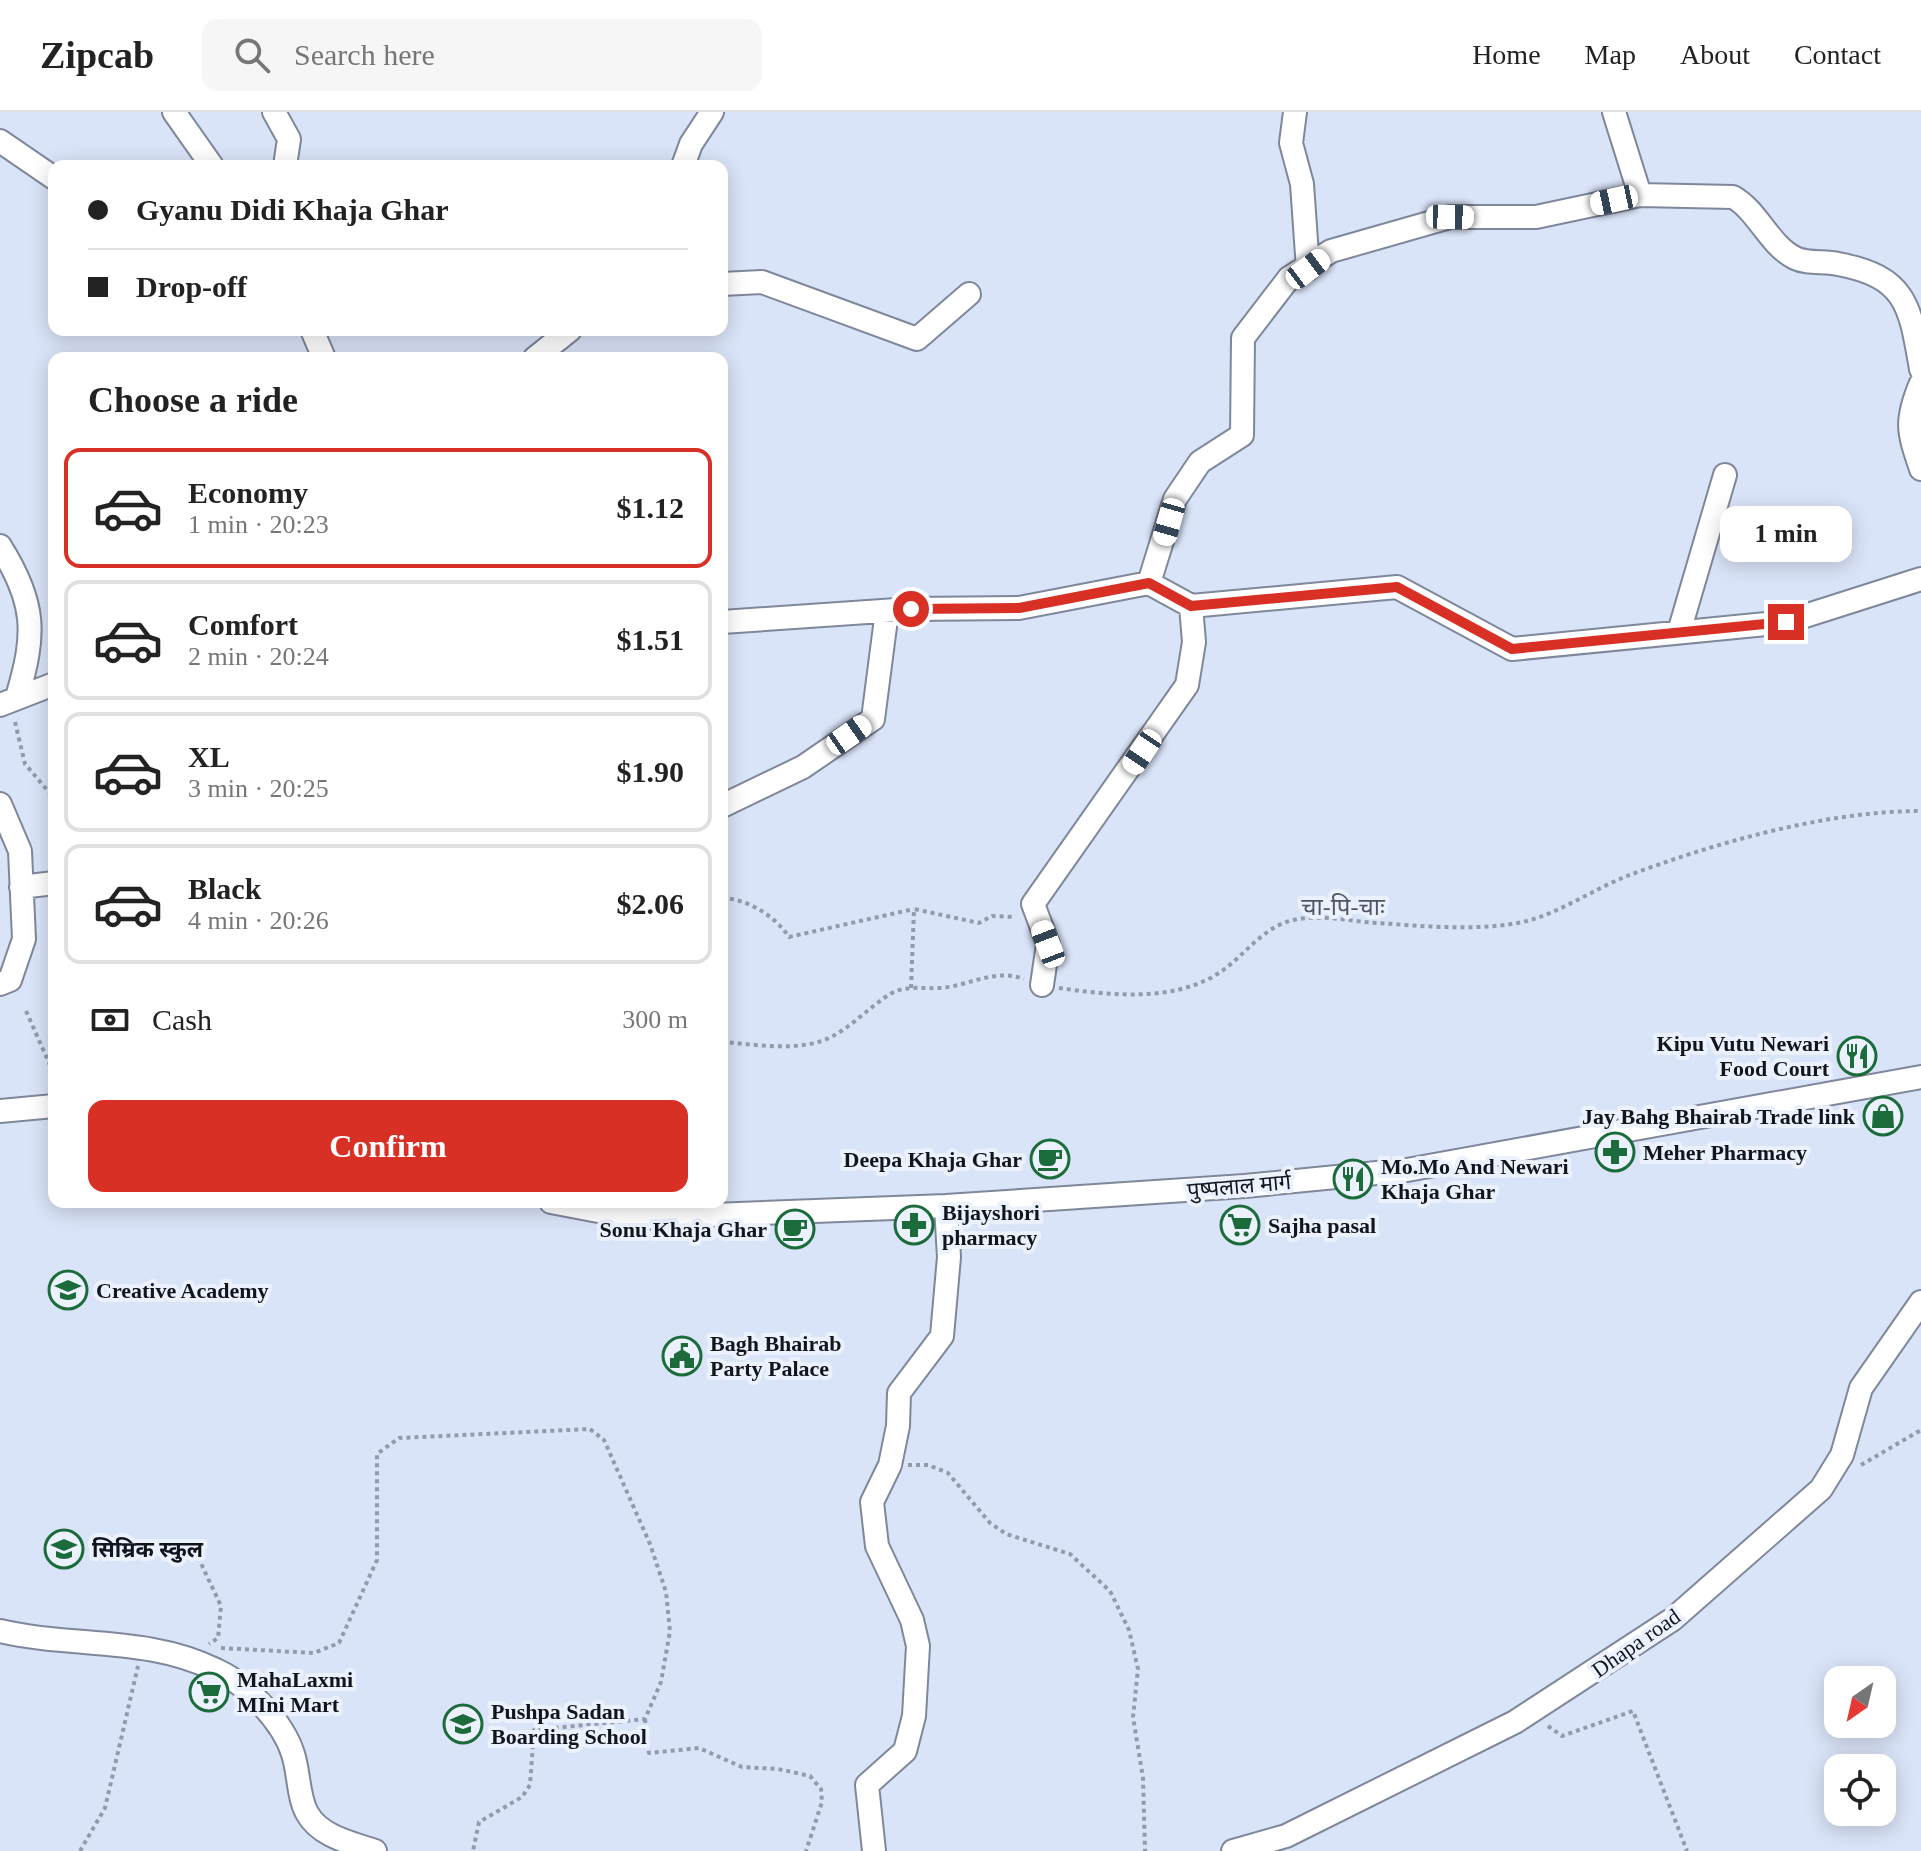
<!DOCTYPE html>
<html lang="en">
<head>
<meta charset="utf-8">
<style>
  body { margin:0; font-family:"Times New Roman","Noto Sans Devanagari",serif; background:#f6f6f6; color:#222; height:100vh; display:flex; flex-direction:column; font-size:30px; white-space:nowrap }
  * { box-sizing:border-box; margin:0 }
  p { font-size:26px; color:#767676 }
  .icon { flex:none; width:44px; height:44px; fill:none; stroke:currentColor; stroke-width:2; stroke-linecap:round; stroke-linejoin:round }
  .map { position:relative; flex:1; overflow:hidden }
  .side { position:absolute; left:48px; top:240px; width:680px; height:856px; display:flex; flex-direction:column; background:#fff; border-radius:16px; box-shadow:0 4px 20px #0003 }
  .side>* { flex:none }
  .hud { position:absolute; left:48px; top:48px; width:680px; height:176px; border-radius:16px; box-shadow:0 4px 20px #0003; display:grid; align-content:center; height:176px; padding:0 40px; background:#fff }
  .needle { width:52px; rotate:214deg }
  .tools { position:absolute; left:1824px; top:1554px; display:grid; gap:16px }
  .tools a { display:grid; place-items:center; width:72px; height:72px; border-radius:16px; background:#fff; box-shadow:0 4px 20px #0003; font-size:40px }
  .end { position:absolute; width:36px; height:36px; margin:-18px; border:10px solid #d93025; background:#fff; box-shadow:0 0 0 4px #fff }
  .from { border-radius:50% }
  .bubble { position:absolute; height:56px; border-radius:16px; background:#fff; box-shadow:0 4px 20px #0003; font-size:26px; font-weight:600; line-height:56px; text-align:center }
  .car { position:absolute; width:24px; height:48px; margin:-24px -12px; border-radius:10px; box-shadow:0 0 6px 2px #0007; background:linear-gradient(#fff 24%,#345 0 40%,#fff 0 76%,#345 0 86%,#fff 0) }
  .hud b { display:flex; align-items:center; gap:28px; height:76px; font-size:30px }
  .hud b+b { border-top:2px solid #e0e0e0 }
  .hud i { width:20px; height:20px; background:#222 }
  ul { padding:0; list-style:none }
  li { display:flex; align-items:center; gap:24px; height:120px; margin:0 16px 12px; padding:0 24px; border:4px solid #e0e0e0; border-radius:16px }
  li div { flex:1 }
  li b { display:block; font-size:30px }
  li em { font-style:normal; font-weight:600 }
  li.selected { border-color:#d93025 }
  li>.icon { width:72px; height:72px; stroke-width:1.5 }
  h2 { padding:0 40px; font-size:36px; line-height:96px }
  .pay { display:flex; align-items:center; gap:20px; height:88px; padding:0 40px; font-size:30px }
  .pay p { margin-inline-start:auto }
  .cta { display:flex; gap:16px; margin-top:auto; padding:16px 40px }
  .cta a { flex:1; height:92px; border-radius:16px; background:#d93025; color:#fff; font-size:32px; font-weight:600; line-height:92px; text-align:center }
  header { display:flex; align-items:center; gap:48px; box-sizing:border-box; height:112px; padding:0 40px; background:#fff; border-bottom:2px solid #e0e0e0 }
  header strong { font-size:38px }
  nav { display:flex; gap:44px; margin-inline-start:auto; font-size:28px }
  .search { width:560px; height:72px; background:#f6f6f6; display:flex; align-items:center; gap:20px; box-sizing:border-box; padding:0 28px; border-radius:16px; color:#767676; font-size:30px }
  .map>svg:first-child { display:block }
</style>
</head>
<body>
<header>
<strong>Zipcab</strong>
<div class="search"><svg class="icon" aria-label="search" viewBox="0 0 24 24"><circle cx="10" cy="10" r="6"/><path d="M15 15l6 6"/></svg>Search here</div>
<nav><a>Home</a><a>Map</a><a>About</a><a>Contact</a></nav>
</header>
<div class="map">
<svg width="1921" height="1739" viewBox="0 0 1921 1739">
  <rect width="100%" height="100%" fill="#dae4f8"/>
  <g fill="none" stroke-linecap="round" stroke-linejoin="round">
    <g stroke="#7f879a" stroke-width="26">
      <path id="minor" d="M174,0L212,54
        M274,0L289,27L285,54
        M1295,0L1291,31L1302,72L1308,157
        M1614,0L1640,83L1733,85C1758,99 1769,133 1795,146C1807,152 1824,149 1838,152C1907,165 1910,194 1921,257
        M0,29L54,66
        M683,54L691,32L712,0
        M722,172L762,170L917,227L969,182
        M312,218L324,246
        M535,246L570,218
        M1921,271C1905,309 1908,319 1921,357
        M0,434C36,491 36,522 17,585
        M1149,471L1175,387L1200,350L1242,323L1243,226L1289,166L1331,139L1450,105H1536L1640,83
        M722,510L911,497L1019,496L1149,471L1191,494L1397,475L1512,537L1786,510L1921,467
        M1679,520L1725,363
        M0,593L54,572
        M0,692L20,739L24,827L10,868L0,872
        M722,694L803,655L873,607L887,499
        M21,775L54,771
        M1042,873L1048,832L1033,792L1187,573L1194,530L1191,494
        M0,999L54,994
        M551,1090L635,1106L946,1094L1245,1074L1407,1058L1921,965
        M0,1519C72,1536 147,1524 216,1558C247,1572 283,1610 293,1642C299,1660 298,1685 307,1701C320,1725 352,1731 375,1739
        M874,1739L867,1673L905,1639L914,1604L918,1534L912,1508L877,1434L872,1390L890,1353L898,1314L899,1281L942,1224L949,1145L946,1094
        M1233,1739L1286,1724L1515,1610L1673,1507L1821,1377L1842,1343L1861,1276L1921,1190"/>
    </g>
    <path stroke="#939baa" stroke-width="4" stroke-dasharray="4 4" stroke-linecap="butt" d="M15,610L25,652L54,686
      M722,786C748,787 775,804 789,825L914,797
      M911,876L914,797L979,811L992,804L1015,805
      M1059,876C1108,883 1169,890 1214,864C1244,847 1261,813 1298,807C1324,803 1350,809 1376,811C1425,814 1479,820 1527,809C1561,800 1594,777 1627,764C1715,731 1825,699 1921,699
      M26,899L54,962
      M722,930C752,932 785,938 814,931C844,925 866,896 892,881C907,873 924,877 940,876C970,874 993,856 1024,867
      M908,1353H928L948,1361L990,1411L1006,1422L1070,1442L1110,1479L1129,1518L1138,1557L1133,1605L1143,1666L1145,1739
      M1861,1353L1921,1318
      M198,1445L221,1494L218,1526L209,1532
      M221,1536L314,1541L339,1531L377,1448V1342L399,1326L590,1317L604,1328L650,1432L666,1480L670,1519L661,1570L645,1607L534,1618L530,1673L522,1685L479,1710L473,1739
      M645,1607L649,1641L699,1636L742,1655L778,1657L810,1664L821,1677L822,1690L806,1739
      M1548,1614L1562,1624L1633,1599L1687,1739
      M80,1739L105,1696L138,1554"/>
    <use href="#minor" stroke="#fff" stroke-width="22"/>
  </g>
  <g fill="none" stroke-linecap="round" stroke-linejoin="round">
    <path stroke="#d93025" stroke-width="10" d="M911,497L1019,496L1149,471L1191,494L1397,475L1512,537L1786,510"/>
  </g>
  <defs>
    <g id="restaurant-ring" transform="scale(2)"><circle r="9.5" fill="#ebf1fd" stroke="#1c6c3b" stroke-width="1.5"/><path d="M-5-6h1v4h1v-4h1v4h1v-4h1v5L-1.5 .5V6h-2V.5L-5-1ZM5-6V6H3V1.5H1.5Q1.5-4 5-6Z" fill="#1c6c3b"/></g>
    <g id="shop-ring" transform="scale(2)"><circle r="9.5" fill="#ebf1fd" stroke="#1c6c3b" stroke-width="1.5"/><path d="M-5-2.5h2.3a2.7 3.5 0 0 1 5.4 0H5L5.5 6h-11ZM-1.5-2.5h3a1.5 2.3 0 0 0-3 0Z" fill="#1c6c3b"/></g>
    <g id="pharmacy-ring" transform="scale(2)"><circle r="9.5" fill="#ebf1fd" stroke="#1c6c3b" stroke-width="1.5"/><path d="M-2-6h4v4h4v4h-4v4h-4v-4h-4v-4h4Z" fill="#1c6c3b"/></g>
    <g id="cafe-ring" transform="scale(2)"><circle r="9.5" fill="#ebf1fd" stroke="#1c6c3b" stroke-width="1.5"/><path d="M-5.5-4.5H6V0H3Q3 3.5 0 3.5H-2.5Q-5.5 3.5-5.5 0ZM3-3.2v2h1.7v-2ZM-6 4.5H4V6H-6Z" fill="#1c6c3b"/></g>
    <g id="supermarket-ring" transform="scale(2)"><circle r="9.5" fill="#ebf1fd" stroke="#1c6c3b" stroke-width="1.5"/><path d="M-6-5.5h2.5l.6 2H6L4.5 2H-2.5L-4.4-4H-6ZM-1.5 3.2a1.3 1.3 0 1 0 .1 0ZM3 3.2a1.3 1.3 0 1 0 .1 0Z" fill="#1c6c3b"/></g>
    <g id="school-ring" transform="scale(2)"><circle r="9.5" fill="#ebf1fd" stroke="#1c6c3b" stroke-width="1.5"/><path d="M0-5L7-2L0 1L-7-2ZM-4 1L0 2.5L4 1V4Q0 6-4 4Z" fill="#1c6c3b"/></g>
    <g id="civic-ring" transform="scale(2)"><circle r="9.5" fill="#ebf1fd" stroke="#1c6c3b" stroke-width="1.5"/><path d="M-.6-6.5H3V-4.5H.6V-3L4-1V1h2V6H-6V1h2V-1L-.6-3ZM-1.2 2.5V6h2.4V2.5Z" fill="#1c6c3b"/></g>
  </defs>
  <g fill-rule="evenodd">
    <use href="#restaurant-ring" x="1857" y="944"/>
    <use href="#shop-ring" x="1883" y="1004"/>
    <use href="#pharmacy-ring" x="1615" y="1040"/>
    <use href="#cafe-ring" x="1050" y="1047"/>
    <use href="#restaurant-ring" x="1353" y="1067"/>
    <use href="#pharmacy-ring" x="914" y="1113"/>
    <use href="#supermarket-ring" x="1240" y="1113"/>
    <use href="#cafe-ring" x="795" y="1117"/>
    <use href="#school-ring" x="68" y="1178"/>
    <use href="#civic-ring" x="682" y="1244"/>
    <use href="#school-ring" x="64" y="1437"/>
    <use href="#supermarket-ring" x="209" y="1580"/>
    <use href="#school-ring" x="463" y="1612"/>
  </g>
  <g text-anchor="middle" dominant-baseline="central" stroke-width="8" stroke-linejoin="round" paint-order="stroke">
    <g font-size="22" font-weight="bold" fill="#12151c" stroke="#ebf1fd" text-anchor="start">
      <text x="1829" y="931" text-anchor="end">Kipu Vutu Newari<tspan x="1829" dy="25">Food Court</tspan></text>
      <text x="1855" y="1004" text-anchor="end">Jay Bahg Bhairab Trade link</text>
      <text x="1643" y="1040">Meher Pharmacy</text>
      <text x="1022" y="1047" text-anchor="end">Deepa Khaja Ghar</text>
      <text x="1381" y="1054">Mo.Mo And Newari<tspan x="1381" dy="25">Khaja Ghar</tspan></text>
      <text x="942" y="1100">Bijayshori<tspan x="942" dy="25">pharmacy</tspan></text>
      <text x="1268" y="1113">Sajha pasal</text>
      <text x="767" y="1117" text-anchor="end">Sonu Khaja Ghar</text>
      <text x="96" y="1178">Creative Academy</text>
      <text x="710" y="1231">Bagh Bhairab<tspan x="710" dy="25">Party Palace</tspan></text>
      <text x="92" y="1437">सिम्रिक स्कुल</text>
      <text x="237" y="1567">MahaLaxmi<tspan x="237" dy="25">MIni Mart</tspan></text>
      <text x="491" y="1599">Pushpa Sadan<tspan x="491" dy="25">Boarding School</tspan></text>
    </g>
    <g font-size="22" fill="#12151c" stroke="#ebf1fd">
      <text transform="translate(1239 1074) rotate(-5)">पुष्पलाल मार्ग</text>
      <text transform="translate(1636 1531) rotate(-35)">Dhapa road</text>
    </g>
    <g font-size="24" fill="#4f5668" stroke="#ebf1fd">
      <text x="1343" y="795">चा-पि-चाः</text>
    </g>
  </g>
</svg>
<div class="tools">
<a><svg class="needle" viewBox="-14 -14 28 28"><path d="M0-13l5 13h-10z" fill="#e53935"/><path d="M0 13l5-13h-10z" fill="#767676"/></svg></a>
<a><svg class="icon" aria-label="locate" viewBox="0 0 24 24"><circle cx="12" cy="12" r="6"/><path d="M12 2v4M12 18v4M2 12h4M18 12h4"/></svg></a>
</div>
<i class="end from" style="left:911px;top:497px"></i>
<i class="end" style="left:1786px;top:510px"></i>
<div class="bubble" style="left:1720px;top:394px;width:132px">1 min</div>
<i class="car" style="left:1614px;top:88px;rotate:258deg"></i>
<i class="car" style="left:1450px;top:105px;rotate:91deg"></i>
<i class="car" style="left:1308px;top:157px;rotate:53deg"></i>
<i class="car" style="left:1169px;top:410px;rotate:196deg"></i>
<i class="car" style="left:849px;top:623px;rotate:55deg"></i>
<i class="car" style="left:1142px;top:640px;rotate:214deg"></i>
<i class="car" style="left:1048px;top:832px;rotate:339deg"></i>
<div class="hud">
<b><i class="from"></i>Gyanu Didi Khaja Ghar</b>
<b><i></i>Drop-off</b>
</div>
<section class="side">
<h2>Choose a ride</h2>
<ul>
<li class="selected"><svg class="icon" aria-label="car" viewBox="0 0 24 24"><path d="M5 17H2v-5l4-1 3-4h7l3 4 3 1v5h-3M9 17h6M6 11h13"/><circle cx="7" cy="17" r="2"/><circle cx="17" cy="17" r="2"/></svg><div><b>Economy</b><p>1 min · 20:23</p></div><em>$1.12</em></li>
<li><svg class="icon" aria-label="car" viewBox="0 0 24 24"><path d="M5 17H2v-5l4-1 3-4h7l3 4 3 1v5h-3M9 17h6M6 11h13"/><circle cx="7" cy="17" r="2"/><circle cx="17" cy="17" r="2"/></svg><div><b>Comfort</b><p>2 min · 20:24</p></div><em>$1.51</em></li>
<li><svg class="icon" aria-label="car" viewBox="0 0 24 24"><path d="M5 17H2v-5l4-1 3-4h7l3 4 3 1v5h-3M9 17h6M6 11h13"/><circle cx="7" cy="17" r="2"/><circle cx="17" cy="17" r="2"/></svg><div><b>XL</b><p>3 min · 20:25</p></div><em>$1.90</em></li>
<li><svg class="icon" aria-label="car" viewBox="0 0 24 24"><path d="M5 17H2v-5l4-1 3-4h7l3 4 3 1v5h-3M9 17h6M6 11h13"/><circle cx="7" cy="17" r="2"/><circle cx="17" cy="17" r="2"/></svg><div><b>Black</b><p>4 min · 20:26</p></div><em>$2.06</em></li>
</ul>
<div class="pay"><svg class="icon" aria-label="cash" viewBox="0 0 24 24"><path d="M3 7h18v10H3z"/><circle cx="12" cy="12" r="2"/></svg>Cash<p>300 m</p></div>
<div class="cta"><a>Confirm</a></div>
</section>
</div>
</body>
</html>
